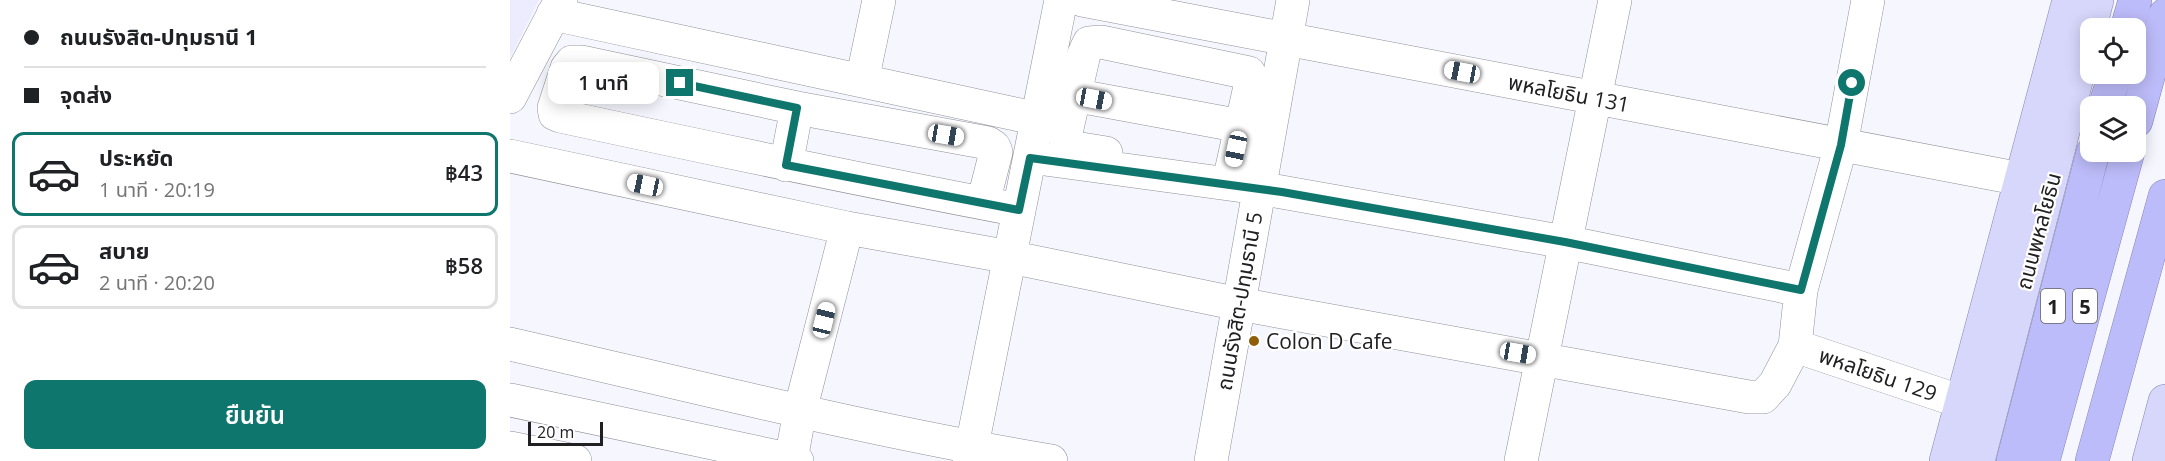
<!DOCTYPE html>
<html lang="th">
<head>
<meta charset="utf-8">
<style>
  body { margin:0; font-family:"Open Sans","Noto Sans Thai",sans-serif; background:#f6f6f6; color:#202124; height:100vh; display:flex; flex-direction:column; font-size:22px; white-space:nowrap }
  * { box-sizing:border-box; margin:0 }
  p { font-size:20px; color:#757577 }
  .icon { flex:none; width:33px; height:33px; fill:none; stroke:currentColor; stroke-width:2; stroke-linecap:round; stroke-linejoin:round }
  .map { position:relative; flex:1; overflow:hidden }
  .side { display:flex; flex-direction:column; background:#fff; width:510px }
  .side>* { flex:none }
  .banner { display:grid; align-content:center; height:132px; padding:0 24px; background:#fff }
  .buttons { position:absolute; left:1570px; top:18px; display:grid; gap:12px }
  .buttons a { display:grid; place-items:center; width:66px; height:66px; border-radius:12px; background:#fff; box-shadow:0 3px 15px #0003; font-size:30px }
  .scale { position:absolute; left:18px; bottom:15px; width:75px; box-sizing:border-box; padding-left:6px; border:3px solid #202023; border-top:0; font-size:16px; line-height:21px; white-space:nowrap; color:#202023; -webkit-text-stroke:4px #fff; paint-order:stroke }
  .end { position:absolute; width:27px; height:27px; margin:-14px; border:8px solid #0f766e; background:#fff; box-shadow:0 0 0 3px #fff }
  .from { border-radius:50% }
  .bubble { position:absolute; height:42px; border-radius:12px; background:#fff; box-shadow:0 3px 15px #0003; font-size:20px; font-weight:600; line-height:42px; text-align:center }
  .car { position:absolute; width:18px; height:36px; margin:-18px -9px; border-radius:8px; box-shadow:0 0 4px 2px #0007; background:linear-gradient(#fff 24%,#345 0 40%,#fff 0 76%,#345 0 86%,#fff 0) }
  .banner b { display:flex; align-items:center; gap:21px; height:57px; font-size:22px }
  .banner b+b { border-top:2px solid #e0e0e0 }
  .banner i { width:15px; height:15px; background:#202124 }
  ul { padding:0; list-style:none }
  li { display:flex; align-items:center; gap:18px; height:84px; margin:0 12px 9px; padding:0 12px; border:3px solid #e0e0e0; border-radius:12px }
  li div { flex:1 }
  li b { display:block; font-size:22px }
  li em { font-style:normal; font-weight:600 }
  li.current { border-color:#0f766e }
  li>.icon { width:54px; height:54px; stroke-width:1.5 }
  .button { display:flex; gap:12px; margin-top:auto; padding:12px 24px }
  .button a { flex:1; height:69px; border-radius:12px; background:#0f766e; color:#fff; font-size:24px; font-weight:600; line-height:69px; text-align:center }
  main { display:flex; flex:1; min-height:0 }
  .map>svg:first-child { display:block }
</style>
</head>
<body>
<main>
<section class="side">
<div class="banner">
<b><i class="from"></i>ถนนรังสิต-ปทุมธานี 1</b>
<b><i></i>จุดส่ง</b>
</div>
<ul>
<li class="current"><svg class="icon" aria-label="car" viewBox="0 0 24 24"><path d="M5 17H2v-5l4-1 3-4h7l3 4 3 1v5h-3M9 17h6M6 11h13"/><circle cx="7" cy="17" r="2"/><circle cx="17" cy="17" r="2"/></svg><div><b>ประหยัด</b><p>1 นาที · 20:19</p></div><em>฿43</em></li>
<li><svg class="icon" aria-label="car" viewBox="0 0 24 24"><path d="M5 17H2v-5l4-1 3-4h7l3 4 3 1v5h-3M9 17h6M6 11h13"/><circle cx="7" cy="17" r="2"/><circle cx="17" cy="17" r="2"/></svg><div><b>สบาย</b><p>2 นาที · 20:20</p></div><em>฿58</em></li>
</ul>
<div class="button"><a>ยืนยัน</a></div>
</section>
<div class="map">
<svg width="1655" height="461" viewBox="0 0 1655 461">
  <rect width="100%" height="100%" fill="#f6f6fe"/>
  <path fill="#ececfe" d="M0,0H29L0,58Z"/>
  <g fill="none" stroke-linecap="round" stroke-linejoin="round">
    <g stroke="#909099" stroke-width="34">
      <path id="minor" d="M572,0L1511,179
        M43,14L528,119
        M352,81L369,0
        M563,95L731,126
        M0,97L51,0
        M596,153L565,148L558,144L555,137L574,54L579,43L591,42L739,73L741,82L721,172
        M0,156L337,228L500,257L729,304L1239,397H1253L1265,384L1285,346L1291,290L1331,145L1358,0
        M520,157L748,188L1055,242L1291,290
        M276,165L287,108
        M473,203L486,152L484,147L478,143L287,108L71,62H62L57,68L44,108L45,114L50,116C203,149 356,181 509,210
        M0,344C180,385 359,431 541,461
        M1285,346L1452,402
        M0,400L287,461
        M0,448L65,461
        M281,460L290,411L337,228
        M459,461L551,0
        M701,461L783,0
        M1011,461L1105,0"/>
    </g>
    <g stroke="#8685af" stroke-width="34">
      <path id="major" d="M1436,461L1559,0
        M1468,461L1587,0
        M1639,461L1655,401"/>
    </g>
    <g stroke="#8685af" stroke-width="34">
      <path id="highway" d="M1617,28L1625,0
        M1595,106L1605,74
        M1626,121L1655,15
        M1503,461L1583,152
        M1533,461L1618,152
        M1582,461L1655,196"/>
    </g>
    <use href="#minor" stroke="#fff" stroke-width="33"/>
    <use href="#major" stroke="#d7d7fc" stroke-width="33"/>
    <use href="#highway" stroke="#bdbcfa" stroke-width="33"/>
  </g>
  <g fill="none" stroke-linecap="round" stroke-linejoin="round">
    <path stroke="#0f766e" stroke-width="8" d="M170,83L287,108L276,165L509,210L520,158L772,192L1055,242L1291,290L1331,145L1342,83"/>
  </g>
  <circle fill="#8e5f08" stroke="#fff" stroke-width="2" cx="744" cy="341" r="6"/>
  <g text-anchor="middle" dominant-baseline="central" stroke-width="4.5" stroke-linejoin="round" paint-order="stroke">
    <g fill="#fff" stroke="#636365" stroke-width="1.5">
      <rect x="1531" y="289" width="24" height="34" rx="4.5"/>
      <rect x="1563" y="289" width="24" height="34" rx="4.5"/>
    </g>
    <g font-size="20" font-weight="bold" fill="#202023">
      <text x="1543" y="306">1</text>
      <text x="1575" y="306">5</text>
    </g>
    <g font-size="21" fill="#202023" stroke="#fff">
      <text transform="translate(1059 93) rotate(11)">พหลโยธิน 131</text>
      <text transform="translate(1528 231) rotate(-75)">ถนนพหลโยธิน</text>
      <text transform="translate(729 301) rotate(-80)">ถนนรังสิต-ปทุมธานี 5</text>
      <text transform="translate(1368 374) rotate(19)">พหลโยธิน 129</text>
    </g>
    <g font-size="21" fill="#202023" stroke="#fff" text-anchor="start">
      <text x="756" y="341">Colon D Cafe</text>
    </g>
  </g>
</svg>
<div class="buttons">
<a><svg class="icon" aria-label="locate" viewBox="0 0 24 24"><circle cx="12" cy="12" r="6"/><path d="M12 2v4M12 18v4M2 12h4M18 12h4"/></svg></a>
<a><svg class="icon" aria-label="layers" viewBox="0 0 24 24"><path d="M12 4l9 5-9 5-9-5zM3 14l9 5 9-5"/></svg></a>
</div>
<div class="scale">20 m</div>
<i class="end from" style="left:1342px;top:83px"></i>
<i class="end" style="left:170px;top:83px"></i>
<div class="bubble" style="left:38px;top:62px;width:111px">1 นาที</div>
<i class="car" style="left:952px;top:72px;rotate:281deg"></i>
<i class="car" style="left:584px;top:99px;rotate:101deg"></i>
<i class="car" style="left:436px;top:135px;rotate:100deg"></i>
<i class="car" style="left:726px;top:149px;rotate:192deg"></i>
<i class="car" style="left:135px;top:185px;rotate:282deg"></i>
<i class="car" style="left:314px;top:320px;rotate:14deg"></i>
<i class="car" style="left:1008px;top:353px;rotate:100deg"></i>
</div>
</main>
</body>
</html>
